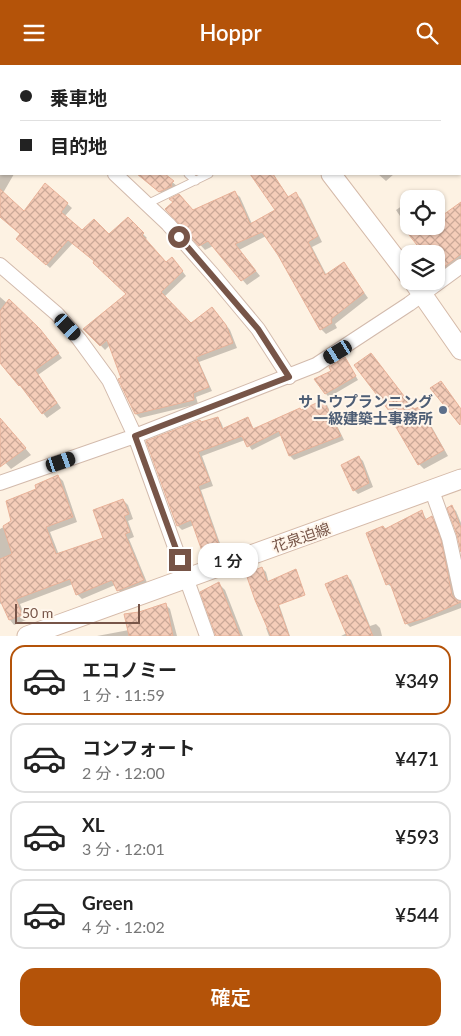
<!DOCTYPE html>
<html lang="ja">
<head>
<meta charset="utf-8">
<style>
  body { margin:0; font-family:Lato,"Noto Sans JP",sans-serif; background:#f2f2f2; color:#222; height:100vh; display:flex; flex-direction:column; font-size:19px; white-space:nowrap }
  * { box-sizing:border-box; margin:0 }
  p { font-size:16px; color:#767676 }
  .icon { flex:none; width:28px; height:28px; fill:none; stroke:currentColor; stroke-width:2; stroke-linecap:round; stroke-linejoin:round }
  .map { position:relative; height:571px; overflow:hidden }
  .panel { display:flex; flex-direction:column; background:#fff; flex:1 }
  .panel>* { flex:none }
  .banner { position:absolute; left:0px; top:0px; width:461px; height:110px; box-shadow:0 1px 4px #0004; display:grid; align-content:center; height:110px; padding:0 20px; background:#fff }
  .buttons { position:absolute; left:400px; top:125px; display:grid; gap:10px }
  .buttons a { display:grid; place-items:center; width:45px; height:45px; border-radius:10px; background:#fff; box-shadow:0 1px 4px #0004; font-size:25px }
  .scale { position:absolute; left:15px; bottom:12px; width:125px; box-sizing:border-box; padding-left:5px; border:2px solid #775548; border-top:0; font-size:14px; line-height:18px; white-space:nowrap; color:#775548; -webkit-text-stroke:4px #fff6eb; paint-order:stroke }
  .end { position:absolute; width:22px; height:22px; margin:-11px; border:6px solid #775548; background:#fff; box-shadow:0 0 0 2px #fff }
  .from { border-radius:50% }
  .bubble { position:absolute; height:35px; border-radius:15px; background:#fff; box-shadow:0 1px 4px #0004; font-size:16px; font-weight:600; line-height:35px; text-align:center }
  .car { position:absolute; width:15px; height:30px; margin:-15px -8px; border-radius:6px; box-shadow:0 0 4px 1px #0007; background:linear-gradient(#222 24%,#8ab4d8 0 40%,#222 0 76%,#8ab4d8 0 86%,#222 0) }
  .banner b { display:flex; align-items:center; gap:18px; height:48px; font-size:19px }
  .banner b+b { border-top:1px solid #e0e0e0 }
  .banner i { width:12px; height:12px; background:#222 }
  ul { padding:9px 0 0; list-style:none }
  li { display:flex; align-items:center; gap:15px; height:70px; margin:0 10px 8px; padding:0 10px; border:2px solid #e0e0e0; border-radius:15px }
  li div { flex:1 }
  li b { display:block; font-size:19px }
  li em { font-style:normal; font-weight:600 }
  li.on { border-color:#b45309 }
  li>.icon { width:45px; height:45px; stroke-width:1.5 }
  .cta { display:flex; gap:10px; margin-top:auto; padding:10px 20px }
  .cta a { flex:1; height:58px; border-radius:15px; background:#b45309; color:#fff; font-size:20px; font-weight:600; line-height:58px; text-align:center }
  header { display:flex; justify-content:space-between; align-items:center; height:65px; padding:0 20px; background:#b45309; color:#fff; font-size:22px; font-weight:600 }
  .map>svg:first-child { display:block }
</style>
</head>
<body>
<header><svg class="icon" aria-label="menu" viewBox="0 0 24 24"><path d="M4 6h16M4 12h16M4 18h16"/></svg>Hoppr<svg class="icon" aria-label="search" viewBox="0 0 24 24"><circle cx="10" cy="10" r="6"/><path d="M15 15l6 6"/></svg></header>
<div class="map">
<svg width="461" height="571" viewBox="0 0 461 571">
  <defs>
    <pattern id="building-cross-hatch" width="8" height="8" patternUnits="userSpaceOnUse" patternTransform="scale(1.25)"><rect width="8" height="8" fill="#f5cdb9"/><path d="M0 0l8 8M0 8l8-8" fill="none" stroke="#cba998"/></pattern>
  </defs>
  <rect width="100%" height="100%" fill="#fdf2e3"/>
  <path fill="#0003" d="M2,0H41V1Z
    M133,0H154V1H134Z
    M335,0H352L353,1H334Z
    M0,94L1,109H14L3,128L24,148L46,120L72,143L64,152L82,166L109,171L128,154L147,173L145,175L166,198H176L186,211L164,232L191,259L212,243L216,247L230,265L237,283L199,297L212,326L196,332L198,339L140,353L136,349L110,280L105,285L85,264L128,230L96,197L73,178L50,203L22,178V169L0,151Z
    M137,109H163L178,122L165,131Z
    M263,109H273L289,133L296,129L301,134L322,177L312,182L327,211L344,199L368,233L335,259L337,263L326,269L321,264L279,190L266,171L239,185L260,211L247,220L213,181L205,185L167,144L193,146L235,128L240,132L252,159L277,146L254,113Z
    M378,109H394L386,116Z
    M419,129L424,134H412Z
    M409,136V161H436V152L438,155L461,139V196L436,215V189L404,161L406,160L396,145Z
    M0,232L44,270L62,293L38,310L61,343L47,353L0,296Z
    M371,289L415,345L418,343L424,348L448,391L424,404L419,399L397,356Z
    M345,293L358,315L329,332L326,329L333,306Z
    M323,336L327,340L344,375L294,395L290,391L282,370L252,385L245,375L202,391L213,421L201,425L222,484L207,489L203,485L194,460L182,465L178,461L148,377L217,353L221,357L224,365L247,354L255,365Z
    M0,354L31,390L11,404L0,392Z
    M359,392L363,396L373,422L358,429L354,425Z
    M58,411L63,416L77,457L50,467L59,490L105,474L123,435L128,440L133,454L128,456L134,472L129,474L148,520L123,531L115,520L82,534L77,529L73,519L20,539L26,555L14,560L10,555L2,538L0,539V464L12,457L38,425Z
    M452,442L456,446L461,458V481Z
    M422,447L427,455L432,453L436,457L444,481L456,536L461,538V543L410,562L406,558L393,523L387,519L383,462L386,465Z
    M262,503L266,507L269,518L273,522L290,571H269L266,563L268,562Z
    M346,511L351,515L370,561L376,559L380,563L382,571H341L347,568Z
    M219,519L225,525L243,571H216Z
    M166,540L170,544L177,571H97L129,565L139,548Z"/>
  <path fill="url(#building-cross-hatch)" stroke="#e8b299" d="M137,109H165L174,116L171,119L172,121L159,127Z
    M250,109H273L288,132L296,127L318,171L308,177L325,210L344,197L364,228L331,254L332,258L320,265L278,190L262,167L235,179L256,206L241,216L208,176L199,181L165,144L173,137L169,134L179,129L193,145L235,126L250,159L275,145Z
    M45,118L68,138L61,147L82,165L94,154L109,169L128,152L144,168L142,170L166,197L172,192L183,206L161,227L191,258L212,242L226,260L233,278L196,292L209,322L193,328L194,335L135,349L118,314L121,313L107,275L100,281L83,264L126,229L93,198L94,196L68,175L46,200L16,174L20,169L0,152V124L24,146Z
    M461,137V189L436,208V189H424L402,161H436V155Z
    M9,234L40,264L59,288L35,305L57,338L42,349L20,320L19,321L0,298V246Z
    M371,288L414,344L419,342L444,385L418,400L393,357L396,355L354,300Z
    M345,292L356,311L325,329L314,314L331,306L329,302Z
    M441,316L461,344L460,360L430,323Z
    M323,335L341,371L289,391L279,366L247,382L242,371L198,387L210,416L198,421L219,480L202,486L191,455L177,461L146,376L200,355L201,357L218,352L222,364L248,352L253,364L300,343L301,345Z
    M0,353L26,383L0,402Z
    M359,391L369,418L353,426L341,400Z
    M58,410L73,452L46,462L56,489L103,473L93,445L123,434L129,449L124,451L130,467L125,469L144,515L117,526L112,515L76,530L70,514L16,534L22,550L9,555L0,535V494L12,489L3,461L11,456L6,436L36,424L35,420Z
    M452,440L461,463V487L457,470L447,443Z
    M422,445L425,455L432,451L441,475L452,530L455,534L461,537L425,553L405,559L390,518L386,520L366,468L383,461L385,464Z
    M262,502L267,517L296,504L305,530L278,540L289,571H271L255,535L246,509Z
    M347,510L373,571H347L325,519Z
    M219,517L240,571H216L200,527Z
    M166,538L173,571H129L124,549L139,547Z"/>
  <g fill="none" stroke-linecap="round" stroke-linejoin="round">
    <g stroke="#d2baac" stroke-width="9">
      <path id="lane" d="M188,109L196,116
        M147,139L209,109"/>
    </g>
    <g stroke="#d2baac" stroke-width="16">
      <path id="street" d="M442,0L443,1
        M318,1L319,0
        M460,23L461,24
        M0,25L1,26
        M115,109L168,159L213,210L258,264L289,312
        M0,200L57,249L79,274L109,315L135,371L207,571
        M0,418L135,371L316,300L409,239L461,201
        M432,426L449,473L461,528"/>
    </g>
    <g stroke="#d5baa9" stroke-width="21">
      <path id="secondary" d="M226,0L227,1
        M331,109L409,211
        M413,216L461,285
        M27,571L461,414"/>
    </g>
    <use href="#lane" stroke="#fff" stroke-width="7"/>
    <use href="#street" stroke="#fff" stroke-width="14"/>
    <use href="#secondary" stroke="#fff" stroke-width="19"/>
  </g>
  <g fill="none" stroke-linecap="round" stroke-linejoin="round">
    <path stroke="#775548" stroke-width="6" d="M179,172L258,264L289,312L135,371L180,495"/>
  </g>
  <circle fill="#5c6f8a" stroke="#fff6eb" stroke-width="2" cx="443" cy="345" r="5"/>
  <g text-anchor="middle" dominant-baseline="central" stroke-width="4" stroke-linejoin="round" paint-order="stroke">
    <g font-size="15" font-weight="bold" fill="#4e5e75" stroke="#fff6eb" text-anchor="end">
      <text x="433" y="336">サトウプランニング<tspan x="433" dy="17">一級建築士事務所</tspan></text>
    </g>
    <g font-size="15" fill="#775548" stroke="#fff6eb">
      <text transform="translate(301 472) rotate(-19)">花泉迫線</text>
    </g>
  </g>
</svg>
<div class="buttons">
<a><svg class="icon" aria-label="locate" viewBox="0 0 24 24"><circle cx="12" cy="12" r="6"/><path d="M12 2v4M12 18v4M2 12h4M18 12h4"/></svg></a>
<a><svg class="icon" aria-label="layers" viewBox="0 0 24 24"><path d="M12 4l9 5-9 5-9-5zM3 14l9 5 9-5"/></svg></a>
</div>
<div class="scale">50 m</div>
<i class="end from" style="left:179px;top:172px"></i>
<i class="end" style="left:180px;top:495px"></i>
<div class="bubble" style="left:198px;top:478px;width:60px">1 分</div>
<i class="car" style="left:68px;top:262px;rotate:137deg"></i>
<i class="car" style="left:338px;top:287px;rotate:239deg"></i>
<i class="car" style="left:61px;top:397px;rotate:71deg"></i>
<div class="banner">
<b><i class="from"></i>乗車地</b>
<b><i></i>目的地</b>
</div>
</div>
<section class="panel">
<ul>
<li class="on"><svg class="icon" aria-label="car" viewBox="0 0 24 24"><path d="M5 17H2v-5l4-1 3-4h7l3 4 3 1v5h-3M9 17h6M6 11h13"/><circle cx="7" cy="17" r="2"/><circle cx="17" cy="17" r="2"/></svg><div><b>エコノミー</b><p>1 分 · 11:59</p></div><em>¥349</em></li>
<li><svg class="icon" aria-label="car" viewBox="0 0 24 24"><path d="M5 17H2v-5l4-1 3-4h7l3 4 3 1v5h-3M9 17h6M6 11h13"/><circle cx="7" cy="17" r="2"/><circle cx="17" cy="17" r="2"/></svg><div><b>コンフォート</b><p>2 分 · 12:00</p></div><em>¥471</em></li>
<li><svg class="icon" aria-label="car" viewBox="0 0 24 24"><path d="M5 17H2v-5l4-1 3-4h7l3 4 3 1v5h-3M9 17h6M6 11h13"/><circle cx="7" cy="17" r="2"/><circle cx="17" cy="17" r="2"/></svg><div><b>XL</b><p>3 分 · 12:01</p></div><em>¥593</em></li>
<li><svg class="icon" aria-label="car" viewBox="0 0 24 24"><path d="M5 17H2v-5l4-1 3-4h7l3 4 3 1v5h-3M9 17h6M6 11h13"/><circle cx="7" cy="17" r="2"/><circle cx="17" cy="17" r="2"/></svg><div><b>Green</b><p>4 分 · 12:02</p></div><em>¥544</em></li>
</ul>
<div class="cta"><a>確定</a></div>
</section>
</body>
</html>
